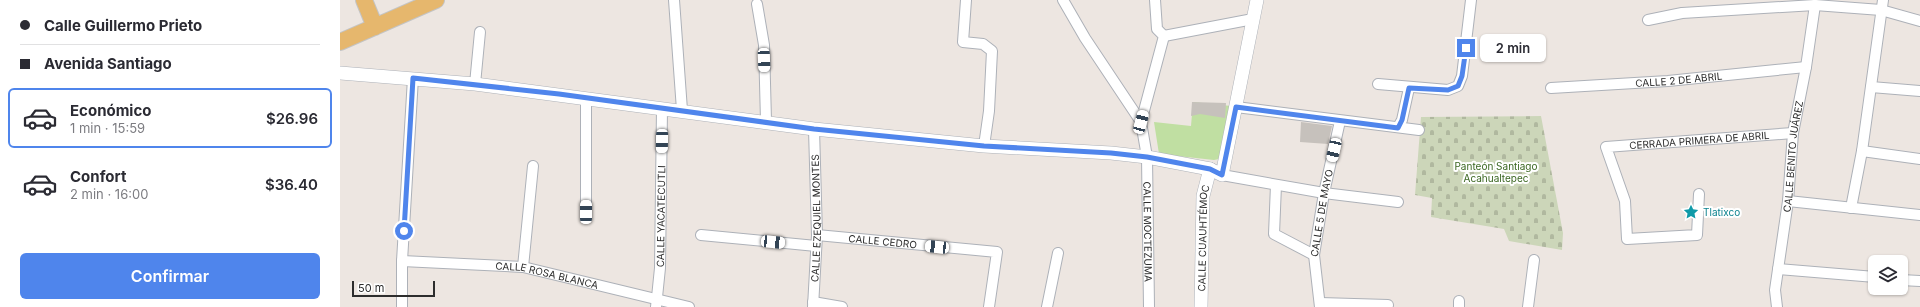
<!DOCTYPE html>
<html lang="es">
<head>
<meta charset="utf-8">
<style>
  body { margin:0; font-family:Inter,sans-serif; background:#f7f7f7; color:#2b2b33; height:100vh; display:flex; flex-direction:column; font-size:15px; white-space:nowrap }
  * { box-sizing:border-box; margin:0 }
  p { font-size:13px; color:#7c7c81 }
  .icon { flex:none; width:22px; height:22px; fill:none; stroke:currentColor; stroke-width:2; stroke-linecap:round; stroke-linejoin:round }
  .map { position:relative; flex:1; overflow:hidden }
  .side { display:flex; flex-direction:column; background:#fff; width:340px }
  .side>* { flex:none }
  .banner { display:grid; align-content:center; height:88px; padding:0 20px; background:#fff }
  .tools { position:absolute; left:1528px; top:255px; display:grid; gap:8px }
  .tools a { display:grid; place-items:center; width:40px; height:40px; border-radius:6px; background:#fff; box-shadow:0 1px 3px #0004; font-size:20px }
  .scale { position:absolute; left:12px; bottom:10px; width:83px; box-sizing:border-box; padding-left:4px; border:2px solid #2d2d2d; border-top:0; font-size:11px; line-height:14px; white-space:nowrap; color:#2d2d2d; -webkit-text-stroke:3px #fff; paint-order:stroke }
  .end { position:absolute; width:18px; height:18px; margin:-9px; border:5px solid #4f85ec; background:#fff; box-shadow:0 0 0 2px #fff }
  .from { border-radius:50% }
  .bubble { position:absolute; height:28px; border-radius:6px; background:#fff; box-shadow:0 1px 3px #0004; font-size:13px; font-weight:600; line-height:28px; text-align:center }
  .car { position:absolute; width:12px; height:24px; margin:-12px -6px; border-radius:5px; box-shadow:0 0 3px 1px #0007; background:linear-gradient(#fff 24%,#345 0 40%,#fff 0 76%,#345 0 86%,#fff 0) }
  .banner b { display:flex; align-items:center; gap:14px; height:38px; font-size:15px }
  .banner b+b { border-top:1px solid #e1e1e2 }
  .banner i { width:10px; height:10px; background:#2b2b33 }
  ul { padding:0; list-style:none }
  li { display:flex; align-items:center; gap:12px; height:60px; margin:0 8px 6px; padding:0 12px; border:2px solid transparent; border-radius:6px }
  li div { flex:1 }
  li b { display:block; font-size:15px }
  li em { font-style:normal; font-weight:600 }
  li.active { border-color:#4f85ec }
  li>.icon { width:36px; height:36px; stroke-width:1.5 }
  .button { display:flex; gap:8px; margin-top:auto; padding:8px 20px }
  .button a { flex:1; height:46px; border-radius:6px; background:#4f85ec; color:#fff; font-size:16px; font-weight:600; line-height:46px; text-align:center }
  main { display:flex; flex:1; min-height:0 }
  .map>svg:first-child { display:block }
</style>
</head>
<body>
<main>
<section class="side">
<div class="banner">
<b><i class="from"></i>Calle Guillermo Prieto</b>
<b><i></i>Avenida Santiago</b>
</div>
<ul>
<li class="active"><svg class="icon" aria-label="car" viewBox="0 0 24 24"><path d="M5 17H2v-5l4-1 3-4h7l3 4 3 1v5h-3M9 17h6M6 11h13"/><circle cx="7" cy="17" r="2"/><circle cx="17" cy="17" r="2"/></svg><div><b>Económico</b><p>1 min · 15:59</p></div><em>$26.96</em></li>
<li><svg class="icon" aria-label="car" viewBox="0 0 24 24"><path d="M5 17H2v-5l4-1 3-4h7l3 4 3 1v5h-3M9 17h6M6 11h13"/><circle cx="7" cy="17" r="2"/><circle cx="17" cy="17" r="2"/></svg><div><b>Confort</b><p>2 min · 16:00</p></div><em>$36.40</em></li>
</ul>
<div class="button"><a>Confirmar</a></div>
</section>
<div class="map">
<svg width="1580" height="307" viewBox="0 0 1580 307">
  <defs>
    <pattern id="cemetery-stones" width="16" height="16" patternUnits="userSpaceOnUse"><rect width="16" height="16" fill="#ccd6b9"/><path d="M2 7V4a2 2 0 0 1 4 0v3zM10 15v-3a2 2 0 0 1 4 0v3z" fill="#b0b89f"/></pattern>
  </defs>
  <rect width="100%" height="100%" fill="#ede6e1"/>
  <path fill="url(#cemetery-stones)" d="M1201,116L1223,233L1222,250L1169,241L1164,229L1091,217L1092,198L1075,195L1081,117Z"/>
  <path fill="#c0dfa2" d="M853,102L891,106L879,159L874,160L819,154L814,122L851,126Z"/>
  <path fill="#c6c1bc" d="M852,102L886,103L885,118L860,114L851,116Z
    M961,122L992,126L988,144L960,142Z"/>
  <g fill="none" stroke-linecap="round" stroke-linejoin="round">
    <g stroke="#adb1b8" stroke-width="12">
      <g id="minor">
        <path d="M334,0L342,110"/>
        <path d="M626,0L623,42L643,44L652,51L649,111L644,146"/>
        <path id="s1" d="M723,0L745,38L801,122L807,157L809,307"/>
        <path d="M417,4L424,45L426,121"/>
        <path d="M1308,20L1342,13L1475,5L1541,10L1580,21"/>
        <path d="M824,36L913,19"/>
        <path d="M135,84L140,32"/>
        <path d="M1038,84L1108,90L1118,86L1122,76L1131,0"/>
        <path d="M1531,87L1580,91"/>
        <path id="s2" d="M1211,88L1328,81L1466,67"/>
        <path d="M896,107L1079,130"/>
        <path d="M801,122L824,36L817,29L815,0"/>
        <path d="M1058,127L1062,120L1069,88"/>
        <path d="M1522,151L1580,159"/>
        <path d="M882,175L984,193L1058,202"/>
        <path d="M936,185L934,234L974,255"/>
        <path id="s3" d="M1359,194L1357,235L1287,239L1285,201L1266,147L1453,133"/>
        <path d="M1448,201L1580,215"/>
        <path d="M1511,208L1522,151L1543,0"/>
        <path d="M246,212V98"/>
        <path d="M361,235L476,246"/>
        <path id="s4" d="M477,235L657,252L649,307"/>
        <path id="s5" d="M62,261L183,267L349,307"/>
        <path d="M183,267L193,166"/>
        <path d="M1438,269L1535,277"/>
        <path d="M1561,280L1580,281"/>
        <path d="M473,302L502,307"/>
        <path d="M980,303L1048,305"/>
        <path d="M62,307V261L73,78"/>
        <path id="s6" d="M316,307L320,268L322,109"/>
        <path id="s7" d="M473,307L477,235L474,129"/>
        <path d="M707,307L718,253"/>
        <path id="s8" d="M980,307L974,255L984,193L1000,121"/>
        <path d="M1119,307V301"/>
        <path d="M1188,307L1194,260"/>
        <path id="s9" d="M1437,307L1435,290L1448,201L1453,133L1466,67L1475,5"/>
      </g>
    </g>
    <g stroke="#adb1b8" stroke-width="14">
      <g id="tertiary">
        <path d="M0,73L135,84L474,129L644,146L771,153L807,157L870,169L882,175L917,0"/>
        <path id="s10" d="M861,307L863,196L870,169"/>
      </g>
    </g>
    <g stroke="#c4c4c4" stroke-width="18">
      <path id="primary" d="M24,0L35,27
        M0,42L96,0"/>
    </g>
    <use href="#minor" stroke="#fff" stroke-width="10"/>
    <use href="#tertiary" stroke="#fff" stroke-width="13"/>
    <use href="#primary" stroke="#e6b76d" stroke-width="16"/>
  </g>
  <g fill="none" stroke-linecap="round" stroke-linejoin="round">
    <path stroke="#4f85ec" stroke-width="5" d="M64,231L73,78L219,94L474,129L644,146L771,153L807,157L870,169L882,175L896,107L1058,128L1062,120L1069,88L1108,90L1118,86L1122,76L1126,48"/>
  </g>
  <defs>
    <g id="sight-bare" transform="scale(1.2)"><path d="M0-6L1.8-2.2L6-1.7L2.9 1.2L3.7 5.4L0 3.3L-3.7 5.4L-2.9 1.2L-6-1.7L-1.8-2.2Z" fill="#0f9aa8" stroke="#fff" stroke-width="2.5" paint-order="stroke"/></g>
  </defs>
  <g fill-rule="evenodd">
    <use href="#sight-bare" x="1351" y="212"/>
  </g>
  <g text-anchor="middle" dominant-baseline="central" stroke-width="4" stroke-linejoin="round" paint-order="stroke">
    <g font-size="10" fill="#2d2d2d" stroke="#fff">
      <text stroke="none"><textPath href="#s2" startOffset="128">CALLE 2 DE ABRIL</textPath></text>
      <text stroke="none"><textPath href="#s3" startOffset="300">CERRADA PRIMERA DE ABRIL</textPath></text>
      <text stroke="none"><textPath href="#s9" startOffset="152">CALLE BENITO JUÁREZ</textPath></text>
      <text stroke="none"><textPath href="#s8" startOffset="95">CALLE 5 DE MAYO</textPath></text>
      <text stroke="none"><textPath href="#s6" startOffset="91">CALLE YACATECUTLI</textPath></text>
      <text stroke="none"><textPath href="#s7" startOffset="89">CALLE EZEQUIEL MONTES</textPath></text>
      <text stroke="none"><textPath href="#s1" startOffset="255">CALLE MOCTEZUMA</textPath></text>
      <text stroke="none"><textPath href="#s10" startOffset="69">CALLE CUAUHTÉMOC</textPath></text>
      <text stroke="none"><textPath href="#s4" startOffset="66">CALLE CEDRO</textPath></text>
      <text stroke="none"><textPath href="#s5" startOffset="146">CALLE ROSA BLANCA</textPath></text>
    </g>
    <g font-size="10" fill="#3a6621" stroke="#fff">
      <text x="1156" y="166">Panteón Santiago<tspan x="1156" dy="12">Acahualtepec</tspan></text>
    </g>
    <g font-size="10" fill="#0d838f" stroke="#fff" text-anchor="start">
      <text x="1363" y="212">Tlatixco</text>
    </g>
  </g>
</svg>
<div class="tools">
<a><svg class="icon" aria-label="layers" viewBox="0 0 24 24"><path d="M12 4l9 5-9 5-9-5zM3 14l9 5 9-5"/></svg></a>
</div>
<div class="scale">50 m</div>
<i class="end from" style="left:64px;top:231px"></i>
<i class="end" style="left:1126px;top:48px"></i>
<div class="bubble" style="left:1140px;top:34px;width:66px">2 min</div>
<i class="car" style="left:424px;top:60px;rotate:178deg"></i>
<i class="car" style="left:801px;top:122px;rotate:15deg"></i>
<i class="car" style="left:322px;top:141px;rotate:181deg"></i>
<i class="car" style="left:994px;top:150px;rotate:193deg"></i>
<i class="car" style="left:246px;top:212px;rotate:0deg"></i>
<i class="car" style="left:433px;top:242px;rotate:96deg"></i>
<i class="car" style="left:597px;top:247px;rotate:276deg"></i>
</div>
</main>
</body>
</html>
